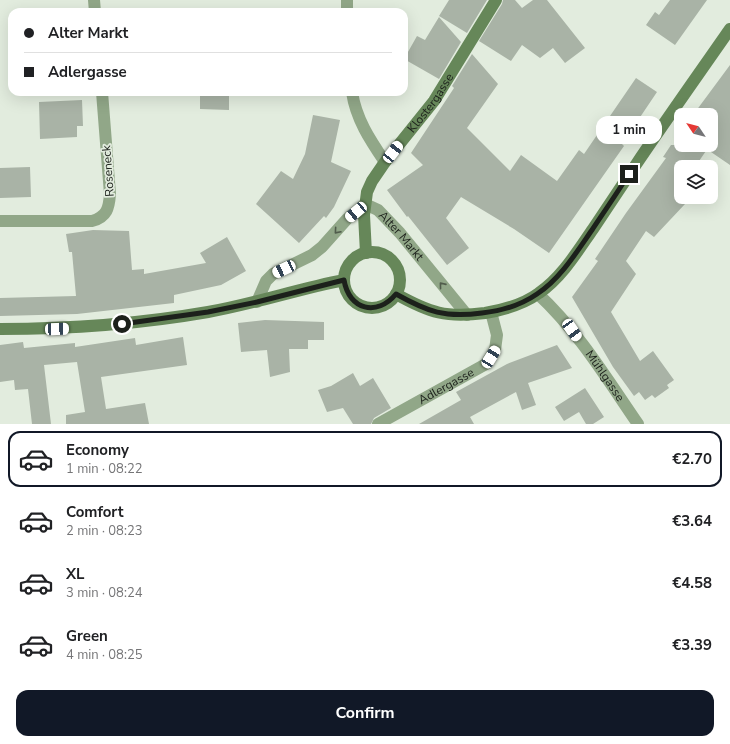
<!DOCTYPE html>
<html lang="en">
<head>
<meta charset="utf-8">
<style>
  body { margin:0; font-family:"Nunito Sans",sans-serif; background:#f6f6f6; color:#202124; height:100vh; display:flex; flex-direction:column; font-size:15px; white-space:nowrap }
  * { box-sizing:border-box; margin:0 }
  p { font-size:13px; color:#757577 }
  .icon { flex:none; width:22px; height:22px; fill:none; stroke:currentColor; stroke-width:2; stroke-linecap:round; stroke-linejoin:round }
  .map { position:relative; height:424px; overflow:hidden }
  .drawer { display:flex; flex-direction:column; background:#fff; flex:1 }
  .drawer>* { flex:none }
  .guide { position:absolute; left:8px; top:8px; width:400px; height:88px; border-radius:12px; box-shadow:0 4px 16px #0002; display:grid; align-content:center; height:88px; padding:0 16px; background:#fff }
  .needle { width:26px; rotate:305deg }
  .fabs { position:absolute; left:674px; top:108px; display:grid; gap:8px }
  .fabs a { display:grid; place-items:center; width:44px; height:44px; border-radius:8px; background:#fff; box-shadow:0 4px 16px #0002; font-size:20px }
  .end { position:absolute; width:18px; height:18px; margin:-9px; border:5px solid #1c201b; background:#fff; box-shadow:0 0 0 2px #fff }
  .from { border-radius:50% }
  .bubble { position:absolute; height:28px; border-radius:12px; background:#fff; box-shadow:0 4px 16px #0002; font-size:13px; font-weight:700; line-height:28px; text-align:center }
  .car { position:absolute; width:12px; height:24px; margin:-12px -6px; border-radius:5px; box-shadow:0 0 3px 1px #0007; background:linear-gradient(#fff 24%,#345 0 40%,#fff 0 76%,#345 0 86%,#fff 0) }
  .guide b { display:flex; align-items:center; gap:14px; height:38px; font-size:15px }
  .guide b+b { border-top:1px solid #e0e0e0 }
  .guide i { width:10px; height:10px; background:#202124 }
  ul { padding:7px 0 0; list-style:none }
  li { display:flex; align-items:center; gap:12px; height:56px; margin:0 8px 6px; padding:0 8px; border:2px solid transparent; border-radius:12px }
  li div { flex:1 }
  li b { display:block; font-size:15px }
  li em { font-style:normal; font-weight:700 }
  li.selected { border-color:#111827 }
  li>.icon { width:36px; height:36px; stroke-width:1.5 }
  .action { display:flex; gap:8px; margin-top:auto; padding:8px 16px }
  .action a { flex:1; height:46px; border-radius:12px; background:#111827; color:#fff; font-size:16px; font-weight:700; line-height:46px; text-align:center }
  .map>svg:first-child { display:block }
</style>
</head>
<body>
<div class="map">
<svg width="730" height="424" viewBox="0 0 730 424">
  <rect width="100%" height="100%" fill="#e2ecde"/>
  <path fill="#a9b3a6" d="M449,0H487L467,33L439,16Z
    M503,0H515L522,8L533,0H547L585,48L565,63L553,48L540,58L522,45L511,61L479,41L502,4Z
    M670,0H707L675,45L646,25L655,12L659,15Z
    M439,17L461,42L439,79L404,59L417,36L425,40Z
    M472,54L498,84L467,128L510,171L521,155L557,181L579,150L584,154L636,78L657,92L622,144L624,146L549,253L514,229L461,197L446,218L469,248L447,265L408,216L407,217L387,190L423,165L411,153L454,88L452,86Z
    M730,65V165L711,152V115H693Z
    M200,92H229V110L200,109Z
    M82,100L83,126H77V137L40,139L39,102Z
    M313,115L340,120L331,162L351,171L334,207L326,218L324,216L299,243L256,204L281,171L293,179L305,154Z
    M671,145H710L695,167H681V201L685,204L654,237L646,231L626,261L636,274L611,312L640,361L653,351L674,380L667,385L669,388L655,398L652,395L645,400L639,392L634,396L613,367L572,297L598,261L595,259L626,213L666,158L663,157Z
    M30,167L31,197L0,198V168Z
    M93,230L129,231L132,270L144,269V274L206,263L200,253L227,237L246,271L221,285L174,295V303L77,314L0,316V298L76,296L72,252H69L66,234Z
    M265,320L324,322V340H308V349H289L290,372L270,377L267,350L241,352L238,323Z
    M183,337L187,365L101,377L106,409L145,403L149,424H66V415L85,412L77,362L44,365L51,424H32L28,389L15,390L14,380L0,382V345L23,342L24,348L75,343V347L135,338L136,345Z
    M557,345L572,368L528,383L536,405L522,410L516,392L470,417L474,424H419L461,400L456,392L507,364Z
    M353,373L360,386L373,378L391,408L374,418L371,424H353L343,408L327,412L318,390L331,386Z
    M585,388L604,417L593,424H586L579,412L564,421L555,407Z"/>
  <g fill="none" stroke-linecap="round" stroke-linejoin="round">
    <g stroke="#91a788" stroke-width="12">
      <path d="M94,0L95,12"/>
      <path d="M347,0V12"/>
      <path d="M352,92C356,119 370,140 385,162"/>
      <path d="M0,221H92C107,217 109,208 110,194L102,92"/>
      <path id="s1" d="M538,294C578,331 607,379 638,424"/>
      <path id="s2" d="M257,302L266,281L273,274L312,255L322,247L347,219L365,204L378,210L400,233L467,315"/>
      <path id="s3" d="M378,424L486,364L495,350L497,335L491,312"/>
    </g>
    <g stroke="#668759" stroke-width="12">
      <circle cx="372" cy="280" r="28"/>
      <path id="s4" d="M366,253L364,215L367,192L372,181L385,162L434,101L496,0"/>
      <path d="M396,294C430,313 446,318 485,313C503,310 524,304 539,293C562,277 577,252 593,229C607,208 621,187 635,166C666,120 698,75 730,29"/>
      <path d="M0,329C70,329 139,324 208,312C254,304 298,289 344,280"/>
    </g>
  </g>
  <defs><path id="oneway-chevron" d="M-2-3.5L2.5 0L-2 3.5" fill="none" stroke-width="1.6" stroke-linecap="round" stroke-linejoin="round"/></defs>
  <g stroke="#515d4c">
    <use href="#oneway-chevron" transform="translate(337 231) rotate(131)"/>
    <use href="#oneway-chevron" transform="translate(442 285) rotate(-129)"/>
  </g>
  <g fill="none" stroke-linecap="round" stroke-linejoin="round">
    <path stroke="#1c201b" stroke-width="5" d="M122,324L208,312L257,302L344,280C349,310 377,317 396,294C428,312 445,318 482,313C501,311 521,305 537,294C560,279 576,253 592,230C604,212 617,193 629,174"/>
  </g>
  <g text-anchor="middle" dominant-baseline="central" stroke-width="3.5" stroke-linejoin="round" paint-order="stroke">
    <g font-size="12" fill="#1c201b" stroke="#e2ecde">
      <text stroke="none"><textPath href="#s4" startOffset="171">Klostergasse</textPath></text>
      <text transform="translate(108 171) rotate(-94)">Roseneck</text>
      <text stroke="none"><textPath href="#s2" startOffset="199">Alter Markt</textPath></text>
      <text stroke="none"><textPath href="#s1" startOffset="106">Mühlgasse</textPath></text>
      <text stroke="none"><textPath href="#s3" startOffset="78">Adlergasse</textPath></text>
    </g>
  </g>
</svg>
<div class="fabs">
<a><svg class="needle" viewBox="-14 -14 28 28"><path d="M0-13l5 13h-10z" fill="#e53935"/><path d="M0 13l5-13h-10z" fill="#757577"/></svg></a>
<a><svg class="icon" aria-label="layers" viewBox="0 0 24 24"><path d="M12 4l9 5-9 5-9-5zM3 14l9 5 9-5"/></svg></a>
</div>
<i class="end from" style="left:122px;top:324px"></i>
<i class="end" style="left:629px;top:174px"></i>
<div class="bubble" style="left:596px;top:116px;width:66px">1 min</div>
<i class="car" style="left:393px;top:152px;rotate:38deg"></i>
<i class="car" style="left:356px;top:212px;rotate:230deg"></i>
<i class="car" style="left:284px;top:269px;rotate:245deg"></i>
<i class="car" style="left:57px;top:329px;rotate:88deg"></i>
<i class="car" style="left:572px;top:330px;rotate:145deg"></i>
<i class="car" style="left:491px;top:357px;rotate:32deg"></i>
<div class="guide">
<b><i class="from"></i>Alter Markt</b>
<b><i></i>Adlergasse</b>
</div>
</div>
<section class="drawer">
<ul>
<li class="selected"><svg class="icon" aria-label="car" viewBox="0 0 24 24"><path d="M5 17H2v-5l4-1 3-4h7l3 4 3 1v5h-3M9 17h6M6 11h13"/><circle cx="7" cy="17" r="2"/><circle cx="17" cy="17" r="2"/></svg><div><b>Economy</b><p>1 min · 08:22</p></div><em>€2.70</em></li>
<li><svg class="icon" aria-label="car" viewBox="0 0 24 24"><path d="M5 17H2v-5l4-1 3-4h7l3 4 3 1v5h-3M9 17h6M6 11h13"/><circle cx="7" cy="17" r="2"/><circle cx="17" cy="17" r="2"/></svg><div><b>Comfort</b><p>2 min · 08:23</p></div><em>€3.64</em></li>
<li><svg class="icon" aria-label="car" viewBox="0 0 24 24"><path d="M5 17H2v-5l4-1 3-4h7l3 4 3 1v5h-3M9 17h6M6 11h13"/><circle cx="7" cy="17" r="2"/><circle cx="17" cy="17" r="2"/></svg><div><b>XL</b><p>3 min · 08:24</p></div><em>€4.58</em></li>
<li><svg class="icon" aria-label="car" viewBox="0 0 24 24"><path d="M5 17H2v-5l4-1 3-4h7l3 4 3 1v5h-3M9 17h6M6 11h13"/><circle cx="7" cy="17" r="2"/><circle cx="17" cy="17" r="2"/></svg><div><b>Green</b><p>4 min · 08:25</p></div><em>€3.39</em></li>
</ul>
<div class="action"><a>Confirm</a></div>
</section>
</body>
</html>
